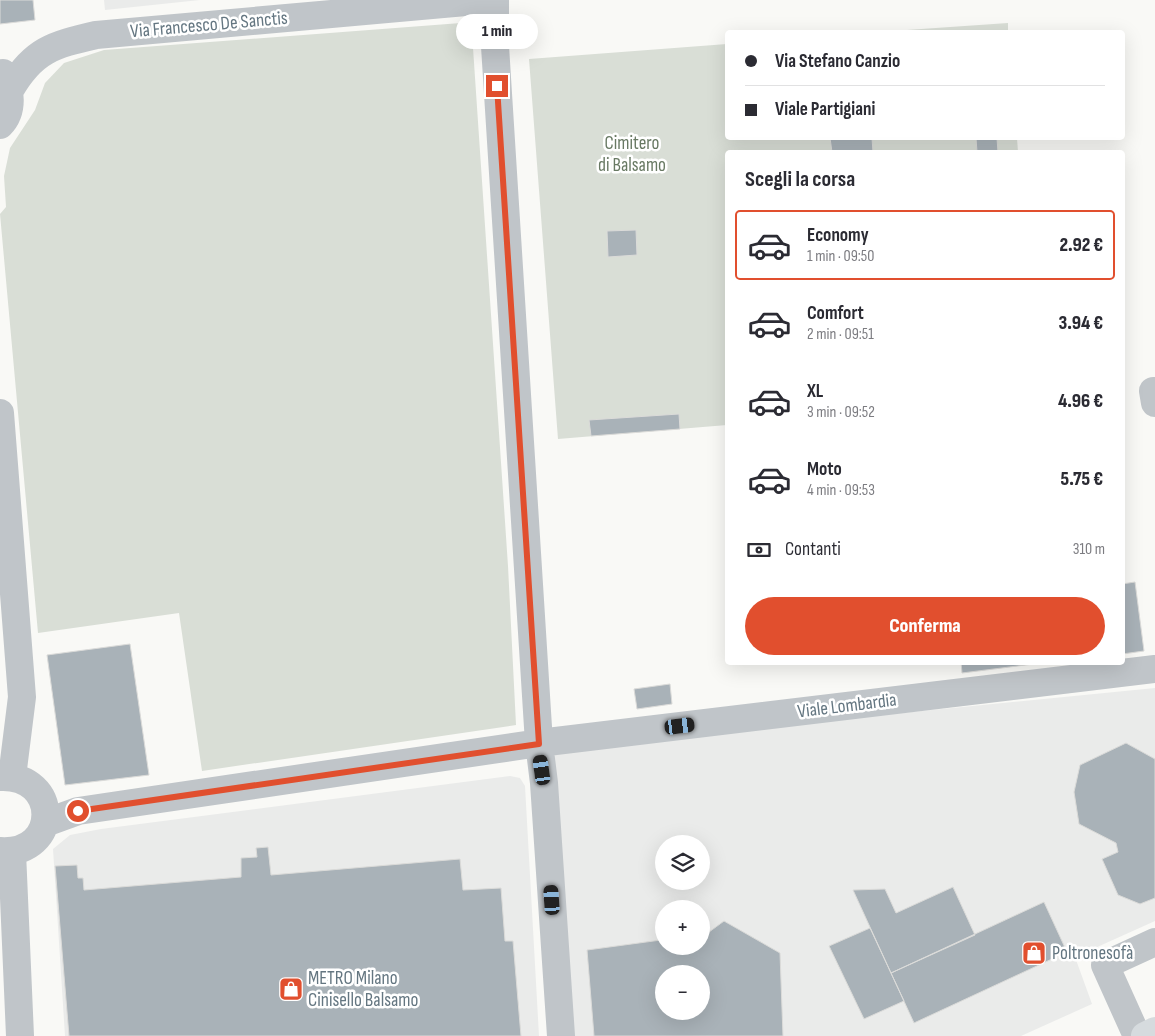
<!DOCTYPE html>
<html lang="it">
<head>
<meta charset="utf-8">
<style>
  body { margin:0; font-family:"Sofia Sans Condensed",sans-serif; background:#f2f2f3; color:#2b2b33; height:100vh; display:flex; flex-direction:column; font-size:19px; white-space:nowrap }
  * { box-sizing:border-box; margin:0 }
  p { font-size:16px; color:#7c7c81 }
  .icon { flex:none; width:28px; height:28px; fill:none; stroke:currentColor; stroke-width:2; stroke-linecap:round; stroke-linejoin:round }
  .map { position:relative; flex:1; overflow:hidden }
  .side { position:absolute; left:725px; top:150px; width:400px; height:515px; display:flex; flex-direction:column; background:#fff; border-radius:5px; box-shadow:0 5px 20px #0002 }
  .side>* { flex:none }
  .guide { position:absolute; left:725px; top:30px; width:400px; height:110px; border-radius:5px; box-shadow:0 5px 20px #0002; display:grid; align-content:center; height:110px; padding:0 20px; background:#fff }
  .buttons { position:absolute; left:655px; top:835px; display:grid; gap:10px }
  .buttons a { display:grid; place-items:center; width:55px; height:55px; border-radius:50%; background:#fff; box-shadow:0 5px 20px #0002; font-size:25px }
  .end { position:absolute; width:22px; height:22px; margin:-11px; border:6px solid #e14f2e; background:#fff; box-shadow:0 0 0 2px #fff }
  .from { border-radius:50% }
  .bubble { position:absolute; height:35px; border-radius:18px; background:#fff; box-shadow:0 5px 20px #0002; font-size:16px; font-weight:800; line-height:35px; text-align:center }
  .car { position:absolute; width:15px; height:30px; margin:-15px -8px; border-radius:6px; box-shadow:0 0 4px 1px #0007; background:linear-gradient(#222 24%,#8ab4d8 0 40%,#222 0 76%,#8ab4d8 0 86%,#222 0) }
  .guide b { display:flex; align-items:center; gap:18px; height:48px; font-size:19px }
  .guide b+b { border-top:1px solid #e1e1e2 }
  .guide i { width:12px; height:12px; background:#2b2b33 }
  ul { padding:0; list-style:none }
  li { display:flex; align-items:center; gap:15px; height:70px; margin:0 10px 8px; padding:0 10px; border:2px solid transparent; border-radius:5px }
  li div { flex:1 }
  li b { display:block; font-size:19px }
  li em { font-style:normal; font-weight:800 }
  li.selected { border-color:#e14f2e }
  li>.icon { width:45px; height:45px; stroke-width:1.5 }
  h2 { padding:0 20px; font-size:22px; line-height:60px }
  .pay { display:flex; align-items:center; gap:12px; height:55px; padding:0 20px; font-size:19px }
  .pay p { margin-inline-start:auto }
  .primary-button { display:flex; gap:10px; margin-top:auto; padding:10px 20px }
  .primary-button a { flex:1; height:58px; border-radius:30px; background:#e14f2e; color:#fff; font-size:20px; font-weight:800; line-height:58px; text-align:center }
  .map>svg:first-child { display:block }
</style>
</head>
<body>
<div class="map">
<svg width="1155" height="1036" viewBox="0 0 1155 1036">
  <rect width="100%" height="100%" fill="#f9f9f6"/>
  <path fill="#eaebea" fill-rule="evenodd" d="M104,0H200L105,10Z
    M1155,688V921L1075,957L1092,1004L1021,1036H569L548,748ZM664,844H701V881H664ZM664,909H701V946H664ZM664,974H701V1011H664Z
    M510,776L520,778L525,786L539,1036H65L53,849L70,835L101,829Z"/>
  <path fill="#d9ded6" d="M461,23L472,33L508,566L516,725L202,771L179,613L38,633L0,214L6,207L4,176L10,148L35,110L45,83L64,63L104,50Z
    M1008,23V32H878Z
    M727,44L728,138H1017L1018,152H728L727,425L558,439L529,59Z"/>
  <path fill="#a9b2b8" stroke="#dbdbd9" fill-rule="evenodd" d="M0,0H33L35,20L0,24Z
    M830,138H872L873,152H832Z
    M976,138H997L998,152H977Z
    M636,230L637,255L608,257L607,231Z
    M679,414L680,429L591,436L589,420Z
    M1135,582L1144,651L1122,654V584Z
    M130,644L149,775L65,785L47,655Z
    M961,662H1049L962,673Z
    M670,684L672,704L637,709L634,689Z
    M1126,743L1155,759V898L1140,904L1118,895L1102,859L1118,852L1116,843L1079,824L1074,792L1080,765Z
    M268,847L271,875L460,859L463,890L501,888L505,941H513L521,1036H69L55,866L77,865L78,878H83L84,890L241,877V858L257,857L256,848Z
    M953,887L975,935L891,973L853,890L885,889L896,913Z
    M1044,902L1067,952L914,1023L891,973Z
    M724,921L780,953L783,1036H594L587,950L661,940L664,941V946H673L683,952L690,946H701V938ZM664,974H701V1011H664Z
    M870,928L904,1001L864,1019L829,946Z"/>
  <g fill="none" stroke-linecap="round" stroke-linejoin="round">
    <path stroke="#c0c5c9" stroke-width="28" d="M495,0V46L539,743L544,783L561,1036
      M10,90C33,50 53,45 96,35L488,0
      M0,125C14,111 11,90 3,73
      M1153,391L1155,403
      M0,413L22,697L12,777
      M0,777C60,774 61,855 0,851
      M45,823L78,811L539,743L1155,669
      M12,852L20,1036
      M1137,1036L1105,965L1155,942"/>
    <path stroke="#d6dbde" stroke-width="28" d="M1145,1036L1155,1031"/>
  </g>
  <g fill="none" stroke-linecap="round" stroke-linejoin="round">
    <path stroke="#e14f2e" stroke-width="6" d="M78,811L539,744L497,86"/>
  </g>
  <defs>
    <g id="shop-square" transform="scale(1.25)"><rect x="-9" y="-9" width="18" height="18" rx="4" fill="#e14f2e" stroke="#fff"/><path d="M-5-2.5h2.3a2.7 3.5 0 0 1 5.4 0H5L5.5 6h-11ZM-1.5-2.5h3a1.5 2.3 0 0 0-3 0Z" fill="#fff"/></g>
  </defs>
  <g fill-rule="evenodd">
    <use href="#shop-square" x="1034" y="953"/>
    <use href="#shop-square" x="291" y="989"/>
  </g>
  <g text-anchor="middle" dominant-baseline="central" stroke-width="5" stroke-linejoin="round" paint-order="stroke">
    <g font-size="19" fill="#647681" stroke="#fff">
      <text transform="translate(209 25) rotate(-5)">Via Francesco De Sanctis</text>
      <text transform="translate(847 706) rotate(-7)">Viale Lombardia</text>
    </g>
    <g font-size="19" fill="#687963" stroke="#fff">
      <text x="632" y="143">Cimitero<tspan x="632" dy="22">di Balsamo</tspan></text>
    </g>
    <g font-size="19" fill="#647681" stroke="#fff" text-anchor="start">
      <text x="1052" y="953">Poltronesofà</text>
      <text x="308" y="978">METRO Milano<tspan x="308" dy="22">Cinisello Balsamo</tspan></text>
    </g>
  </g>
</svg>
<div class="buttons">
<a><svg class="icon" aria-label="layers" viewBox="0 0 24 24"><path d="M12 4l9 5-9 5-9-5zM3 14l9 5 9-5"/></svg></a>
<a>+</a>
<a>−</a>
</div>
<i class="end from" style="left:78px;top:811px"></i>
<i class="end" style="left:497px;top:86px"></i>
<div class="bubble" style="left:456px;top:14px;width:82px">1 min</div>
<i class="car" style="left:680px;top:726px;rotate:83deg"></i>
<i class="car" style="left:542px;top:770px;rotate:352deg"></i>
<i class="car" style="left:552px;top:900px;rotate:356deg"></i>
<div class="guide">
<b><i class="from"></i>Via Stefano Canzio</b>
<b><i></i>Viale Partigiani</b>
</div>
<section class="side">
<h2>Scegli la corsa</h2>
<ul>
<li class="selected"><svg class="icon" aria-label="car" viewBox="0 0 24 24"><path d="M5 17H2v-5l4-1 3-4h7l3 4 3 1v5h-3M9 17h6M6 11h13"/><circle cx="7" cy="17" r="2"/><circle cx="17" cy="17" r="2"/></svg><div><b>Economy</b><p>1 min · 09:50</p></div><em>2.92 €</em></li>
<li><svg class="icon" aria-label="car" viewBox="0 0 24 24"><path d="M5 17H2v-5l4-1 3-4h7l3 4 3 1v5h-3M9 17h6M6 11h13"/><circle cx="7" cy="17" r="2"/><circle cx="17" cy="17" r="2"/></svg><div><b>Comfort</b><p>2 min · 09:51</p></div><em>3.94 €</em></li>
<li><svg class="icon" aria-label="car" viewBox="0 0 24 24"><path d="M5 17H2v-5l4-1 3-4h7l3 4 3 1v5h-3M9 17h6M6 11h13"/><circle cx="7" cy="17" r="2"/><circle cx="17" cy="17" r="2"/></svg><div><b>XL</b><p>3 min · 09:52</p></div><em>4.96 €</em></li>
<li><svg class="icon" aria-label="car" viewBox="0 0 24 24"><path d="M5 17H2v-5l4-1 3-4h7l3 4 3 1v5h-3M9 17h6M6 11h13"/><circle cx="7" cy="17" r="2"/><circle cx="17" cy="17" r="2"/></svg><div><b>Moto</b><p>4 min · 09:53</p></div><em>5.75 €</em></li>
</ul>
<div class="pay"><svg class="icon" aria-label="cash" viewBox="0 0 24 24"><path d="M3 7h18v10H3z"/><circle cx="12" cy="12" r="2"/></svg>Contanti<p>310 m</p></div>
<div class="primary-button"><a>Conferma</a></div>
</section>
</div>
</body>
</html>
